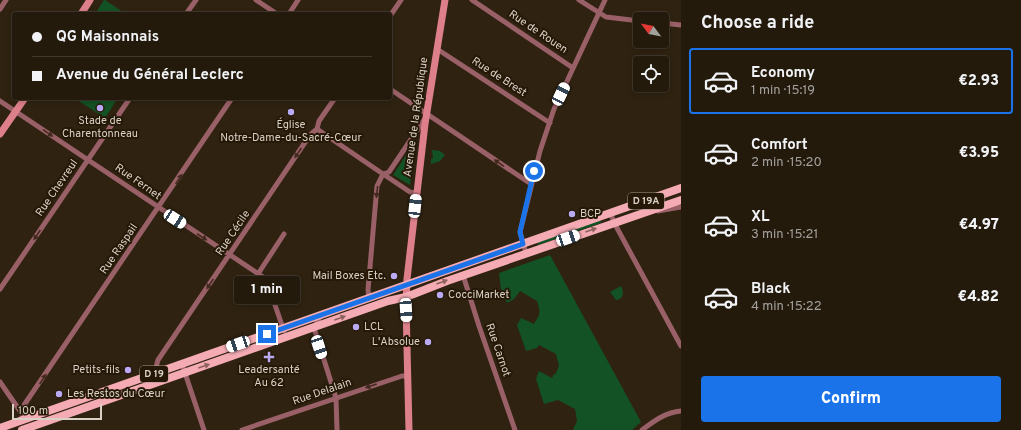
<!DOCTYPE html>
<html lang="en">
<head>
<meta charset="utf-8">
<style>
  body { margin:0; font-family:Overpass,sans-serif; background:#2b2315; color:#f1f3f6; height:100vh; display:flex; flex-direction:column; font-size:15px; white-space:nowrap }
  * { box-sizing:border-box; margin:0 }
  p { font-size:13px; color:#a3a19d }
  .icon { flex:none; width:22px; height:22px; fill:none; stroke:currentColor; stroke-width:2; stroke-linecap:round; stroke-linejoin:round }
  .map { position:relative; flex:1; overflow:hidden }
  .drawer { display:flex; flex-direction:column; background:#231a0c; width:340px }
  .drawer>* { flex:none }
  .hud { position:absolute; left:12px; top:12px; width:380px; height:88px; border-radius:4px; box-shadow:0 2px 6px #0003,0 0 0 1px #40382d; display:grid; align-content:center; height:88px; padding:0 20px; background:#231a0c }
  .needle { width:26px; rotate:302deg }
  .buttons { position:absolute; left:633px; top:12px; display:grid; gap:8px }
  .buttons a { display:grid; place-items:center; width:36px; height:36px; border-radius:4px; background:#231a0c; box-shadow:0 2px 6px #0003,0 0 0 1px #40382d; font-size:20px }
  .scale { position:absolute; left:12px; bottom:10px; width:90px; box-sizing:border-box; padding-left:4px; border:2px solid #dad1c6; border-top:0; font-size:11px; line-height:14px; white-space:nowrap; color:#dad1c6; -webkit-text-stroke:3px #251807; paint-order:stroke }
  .end { position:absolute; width:18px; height:18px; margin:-9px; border:5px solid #1a73e8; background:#fff; box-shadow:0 0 0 2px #fff }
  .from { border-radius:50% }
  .bubble { position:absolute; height:28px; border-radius:4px; background:#231a0c; box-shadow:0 2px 6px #0003,0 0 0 1px #40382d; font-size:13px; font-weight:800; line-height:28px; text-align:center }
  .car { position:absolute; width:12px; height:24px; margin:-12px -6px; border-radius:5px; box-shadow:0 0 3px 1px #0007; background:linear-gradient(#fff 24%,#345 0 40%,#fff 0 76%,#345 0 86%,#fff 0) }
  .hud b { display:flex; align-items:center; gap:14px; height:38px; font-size:15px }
  .hud b+b { border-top:1px solid #40382d }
  .hud i { width:10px; height:10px; background:#f1f3f6 }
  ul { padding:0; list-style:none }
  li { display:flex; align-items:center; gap:12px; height:66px; margin:0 8px 6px; padding:0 12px; border:2px solid transparent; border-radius:4px }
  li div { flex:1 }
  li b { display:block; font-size:15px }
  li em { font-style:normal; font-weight:800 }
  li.active { border-color:#1a73e8 }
  li>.icon { width:36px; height:36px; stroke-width:1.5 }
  h2 { padding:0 20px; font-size:18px; line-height:48px }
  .button { display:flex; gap:8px; margin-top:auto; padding:8px 20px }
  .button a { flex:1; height:46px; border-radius:4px; background:#1a73e8; color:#fff; font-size:16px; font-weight:800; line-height:46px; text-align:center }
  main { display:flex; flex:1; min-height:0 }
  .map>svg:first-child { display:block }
</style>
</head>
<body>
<main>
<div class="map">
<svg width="681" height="430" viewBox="0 0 681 430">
  <rect width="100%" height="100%" fill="#2f2210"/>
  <path fill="#135224" d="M104,0H105L126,14H95Z
    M74,98H118L105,118Z
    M414,143L410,185L393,175Z
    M432,150L440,151L445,155L440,161L431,164V159H433Z
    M600,220L601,223L538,245L537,242Z
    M550,255L641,422L632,430H573L577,421L575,409L558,400L544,404L536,379L539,371L552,378L554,374L555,375L559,366L556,354L539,345L537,348L526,351L517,325L521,318L534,324C540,314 541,314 537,301L520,291L514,299L507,303L501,289L499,273Z
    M621,286C624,292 624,299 616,300L610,292Z"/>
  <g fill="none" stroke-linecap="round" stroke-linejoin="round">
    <path stroke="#9a6067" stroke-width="5" d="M256,0L277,14
      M472,0L573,68
      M579,0L606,17L640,21
      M0,9L6,0
      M186,14L196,0
      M289,14L298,0
      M390,16L401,0
      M662,23L681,25
      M437,49L550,123
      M390,89L528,182L532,183
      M0,101L266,279L284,331
      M317,129L383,174L410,192L416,193
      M658,211L681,207
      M610,213L617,228L681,346
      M526,253L520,232L540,151L554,109L605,0
      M258,274L284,234
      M463,275L479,326L515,430
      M0,289L130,98
      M369,298L368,290L377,186L383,174L389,172L424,120
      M321,315L314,328L336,398L337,430
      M182,364L204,430
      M0,382L20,411L24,420
      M159,382C157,374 155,368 158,360L310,135L317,129L319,121L335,98
      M20,411L232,98
      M242,430L402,376H408
      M642,430C654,421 666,412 681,411"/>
    <path stroke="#dd808c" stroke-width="7" d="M81,14L90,0
      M0,134L25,98
      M409,430L406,305L407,279L425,124L445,0"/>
    <path stroke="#f5abb3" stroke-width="8" d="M0,428L681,188
      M22,430L388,301L406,297L447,281L681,200"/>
  </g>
  <defs><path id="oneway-solid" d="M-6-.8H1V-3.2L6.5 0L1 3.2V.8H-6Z"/></defs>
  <g fill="#422a1f">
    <use href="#oneway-solid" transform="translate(48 133) rotate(34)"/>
    <use href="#oneway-solid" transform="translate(298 153) rotate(124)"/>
    <use href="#oneway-solid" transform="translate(499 163) rotate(-146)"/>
    <use href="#oneway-solid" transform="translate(179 179) rotate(-56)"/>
    <use href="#oneway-solid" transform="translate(377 192) rotate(96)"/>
    <use href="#oneway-solid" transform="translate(37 235) rotate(124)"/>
    <use href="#oneway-solid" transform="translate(202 237) rotate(33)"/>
    <use href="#oneway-solid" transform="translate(210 284) rotate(124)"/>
    <use href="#oneway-solid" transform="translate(43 379) rotate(-56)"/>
    <use href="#oneway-solid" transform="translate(371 386) rotate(161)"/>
  </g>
  <g fill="#8d625d">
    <use href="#oneway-solid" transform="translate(591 230) rotate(-19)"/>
    <use href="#oneway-solid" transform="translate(442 282) rotate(-20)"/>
    <use href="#oneway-solid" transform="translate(340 318) rotate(-20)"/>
    <use href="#oneway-solid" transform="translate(204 366) rotate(-19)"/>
  </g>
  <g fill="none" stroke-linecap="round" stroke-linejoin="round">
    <path stroke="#1a73e8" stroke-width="5" d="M267,334L523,244L520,232L534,171"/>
  </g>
  <g fill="#baaaf6" stroke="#251807" stroke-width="1.5">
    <circle cx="100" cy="108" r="4"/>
    <circle cx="291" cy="112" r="4"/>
    <circle cx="572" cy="214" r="4"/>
    <circle cx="394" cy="276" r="4"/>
    <circle cx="440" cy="295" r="4"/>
    <circle cx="356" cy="327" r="4"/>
    <circle cx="428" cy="342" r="4"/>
    <path d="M267 351h4v4h4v4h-4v4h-4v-4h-4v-4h4z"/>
    <circle cx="128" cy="370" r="4"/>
    <circle cx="59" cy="394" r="4"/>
  </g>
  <g text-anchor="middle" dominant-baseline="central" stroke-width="4" stroke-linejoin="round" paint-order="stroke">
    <g fill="#251807" stroke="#a49a8d" stroke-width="1">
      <rect x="628" y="193" width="36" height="16" rx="3"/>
      <rect x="140" y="366" width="28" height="16" rx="3"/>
    </g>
    <g font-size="10" font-weight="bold" fill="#dad1c6">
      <text x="646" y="201">D 19A</text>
      <text x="154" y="374">D 19</text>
    </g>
    <g font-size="11" fill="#dad1c6" stroke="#251807">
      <text transform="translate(538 32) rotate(34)">Rue de Rouen</text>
      <text transform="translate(499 77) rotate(33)">Rue de Brest</text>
      <text transform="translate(416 117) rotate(-82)">Avenue de la République</text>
      <text transform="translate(138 182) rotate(35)">Rue Fernet</text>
      <text transform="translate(57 188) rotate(-56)">Rue Chevreul</text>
      <text transform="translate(233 233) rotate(-56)">Rue Cécile</text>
      <text transform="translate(119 249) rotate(-56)">Rue Raspail</text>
      <text transform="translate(498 350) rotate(71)">Rue Carnot</text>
      <text transform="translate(322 392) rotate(-19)">Rue Delalain</text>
    </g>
    <g font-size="11" fill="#dad1c6" stroke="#251807" text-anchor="start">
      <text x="100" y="121" text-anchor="middle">Stade de<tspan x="100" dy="13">Charentonneau</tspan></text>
      <text x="291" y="125" text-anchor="middle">Église<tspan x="291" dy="13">Notre-Dame-du-Sacré-Cœur</tspan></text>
      <text x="580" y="214">BCP</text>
      <text x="386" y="276" text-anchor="end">Mail Boxes Etc.</text>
      <text x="448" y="295">CocciMarket</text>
      <text x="364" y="327">LCL</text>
      <text x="420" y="342" text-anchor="end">L'Absolue</text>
      <text x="120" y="370" text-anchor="end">Petits-fils</text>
      <text x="269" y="370" text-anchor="middle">Leadersanté<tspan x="269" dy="13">Au 62</tspan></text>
      <text x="67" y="394">Les Restos du Cœur</text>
    </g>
  </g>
</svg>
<div class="buttons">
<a><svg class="needle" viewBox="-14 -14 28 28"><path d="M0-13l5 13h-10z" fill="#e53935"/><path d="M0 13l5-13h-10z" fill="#a3a19d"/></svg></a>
<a><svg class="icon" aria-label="locate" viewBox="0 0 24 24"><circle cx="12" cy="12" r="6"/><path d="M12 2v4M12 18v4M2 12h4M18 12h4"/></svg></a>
</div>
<div class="scale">100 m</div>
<i class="end from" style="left:534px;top:171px"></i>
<i class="end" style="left:267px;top:334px"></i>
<div class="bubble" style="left:234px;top:276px;width:66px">1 min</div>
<i class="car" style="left:561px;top:94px;rotate:26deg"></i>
<i class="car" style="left:415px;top:206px;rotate:6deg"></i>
<i class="car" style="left:175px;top:219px;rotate:123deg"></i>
<i class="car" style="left:568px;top:238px;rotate:71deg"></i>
<i class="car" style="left:406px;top:310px;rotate:177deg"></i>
<i class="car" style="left:238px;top:344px;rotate:251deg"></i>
<i class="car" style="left:319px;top:347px;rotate:162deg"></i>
<div class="hud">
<b><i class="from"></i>QG Maisonnais</b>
<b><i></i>Avenue du Général Leclerc</b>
</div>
</div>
<section class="drawer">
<h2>Choose a ride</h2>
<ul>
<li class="active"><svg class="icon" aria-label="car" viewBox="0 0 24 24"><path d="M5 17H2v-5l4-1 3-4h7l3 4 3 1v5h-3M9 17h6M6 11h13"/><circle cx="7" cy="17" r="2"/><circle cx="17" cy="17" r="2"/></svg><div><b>Economy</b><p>1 min · 15:19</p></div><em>€2.93</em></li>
<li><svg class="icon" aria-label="car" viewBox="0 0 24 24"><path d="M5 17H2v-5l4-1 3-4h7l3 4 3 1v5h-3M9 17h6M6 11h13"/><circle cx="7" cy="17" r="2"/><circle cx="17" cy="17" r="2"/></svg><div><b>Comfort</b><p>2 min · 15:20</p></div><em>€3.95</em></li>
<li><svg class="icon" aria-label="car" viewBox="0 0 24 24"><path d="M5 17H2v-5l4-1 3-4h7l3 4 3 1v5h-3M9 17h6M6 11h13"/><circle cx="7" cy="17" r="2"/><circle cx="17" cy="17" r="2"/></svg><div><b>XL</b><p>3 min · 15:21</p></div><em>€4.97</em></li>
<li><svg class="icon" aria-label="car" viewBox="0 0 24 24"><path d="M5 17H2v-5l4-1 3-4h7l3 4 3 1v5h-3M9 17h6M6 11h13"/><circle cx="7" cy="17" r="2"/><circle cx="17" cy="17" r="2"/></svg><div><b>Black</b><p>4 min · 15:22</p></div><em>€4.82</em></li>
</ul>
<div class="button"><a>Confirm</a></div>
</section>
</main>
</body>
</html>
